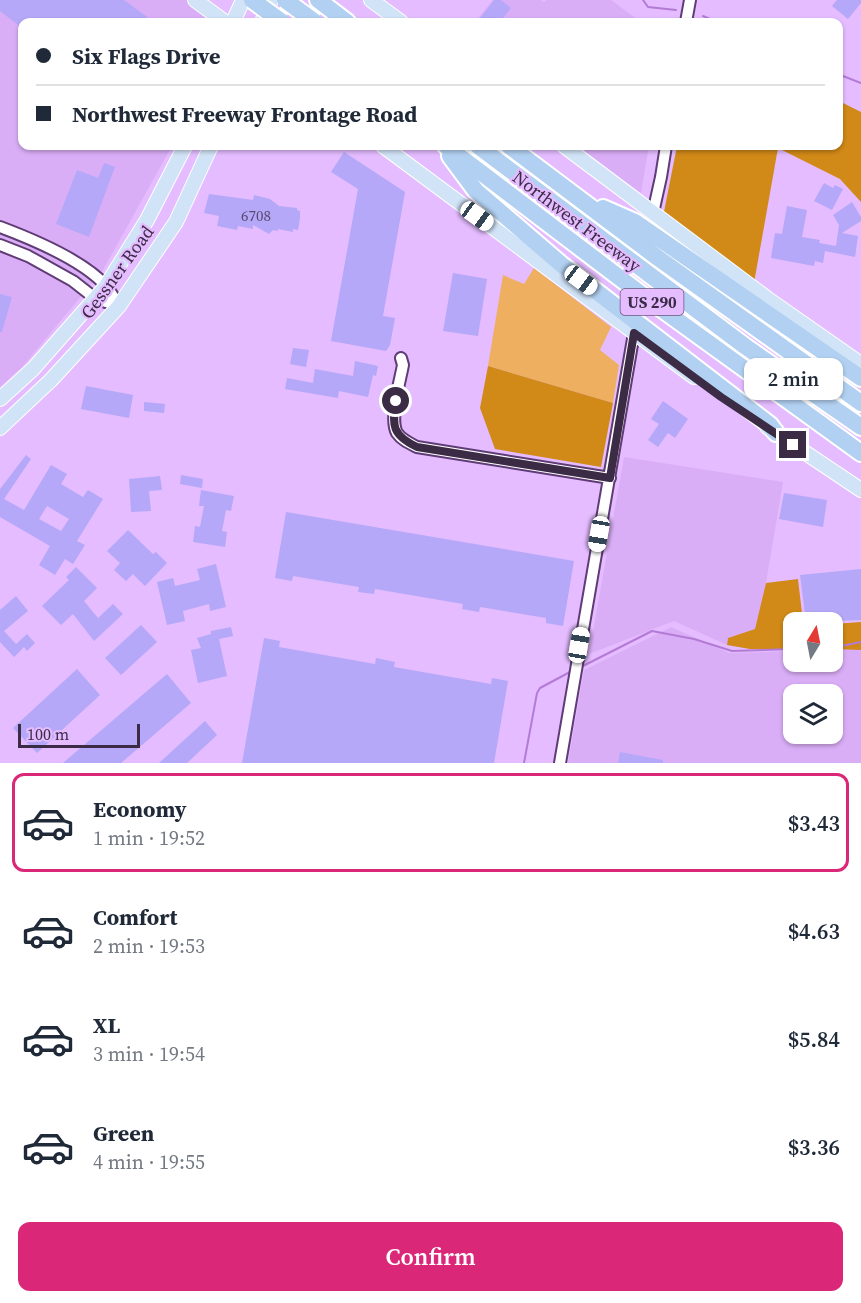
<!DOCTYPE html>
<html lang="en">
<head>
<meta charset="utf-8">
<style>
  body { margin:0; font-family:"Source Serif 4",serif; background:#f2f2f3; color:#1f2937; height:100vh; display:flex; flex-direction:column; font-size:22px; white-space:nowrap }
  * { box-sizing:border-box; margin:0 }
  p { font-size:20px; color:#747a83 }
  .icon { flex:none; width:33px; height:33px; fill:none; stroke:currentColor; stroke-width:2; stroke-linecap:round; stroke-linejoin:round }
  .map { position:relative; height:763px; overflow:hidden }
  .details { display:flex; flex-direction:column; background:#fff; flex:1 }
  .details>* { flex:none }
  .banner { position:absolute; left:18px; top:18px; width:825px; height:132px; border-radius:12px; box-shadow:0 2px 4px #0004; display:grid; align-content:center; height:132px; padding:0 18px; background:#fff }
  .needle { width:39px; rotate:10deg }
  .controls { position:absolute; left:783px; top:612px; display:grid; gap:12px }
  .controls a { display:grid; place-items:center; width:60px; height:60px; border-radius:12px; background:#fff; box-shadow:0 2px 4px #0004; font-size:30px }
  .scale { position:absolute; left:18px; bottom:15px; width:122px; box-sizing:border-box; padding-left:6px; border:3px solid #3b2b45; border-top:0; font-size:16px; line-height:21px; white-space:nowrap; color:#3b2b45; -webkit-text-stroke:4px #e4bcff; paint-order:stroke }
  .end { position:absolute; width:27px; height:27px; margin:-14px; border:8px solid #3b2b45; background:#fff; box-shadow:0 0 0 3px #fff }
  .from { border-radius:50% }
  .bubble { position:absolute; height:42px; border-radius:12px; background:#fff; box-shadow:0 2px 4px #0004; font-size:20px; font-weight:600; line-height:42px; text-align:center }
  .car { position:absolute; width:18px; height:36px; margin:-18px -9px; border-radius:8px; box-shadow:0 0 4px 2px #0007; background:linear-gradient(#fff 24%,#345 0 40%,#fff 0 76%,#345 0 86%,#fff 0) }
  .banner b { display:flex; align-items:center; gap:21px; height:57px; font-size:22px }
  .banner b+b { border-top:2px solid #e0e1e3 }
  .banner i { width:15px; height:15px; background:#1f2937 }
  ul { padding:10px 0 0; list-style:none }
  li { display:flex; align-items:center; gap:18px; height:99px; margin:0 12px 9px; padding:0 6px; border:3px solid transparent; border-radius:12px }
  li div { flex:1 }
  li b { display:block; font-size:22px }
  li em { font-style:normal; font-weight:600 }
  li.active { border-color:#db2777 }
  li>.icon { width:54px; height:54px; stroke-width:1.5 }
  .cta { display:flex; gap:12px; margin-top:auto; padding:12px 18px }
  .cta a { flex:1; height:69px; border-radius:12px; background:#db2777; color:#fff; font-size:24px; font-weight:600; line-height:69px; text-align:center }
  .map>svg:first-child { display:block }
</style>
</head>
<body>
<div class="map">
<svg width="861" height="763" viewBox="0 0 861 763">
  <rect width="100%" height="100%" fill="#e4bcff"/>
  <path fill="#daaef7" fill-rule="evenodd" d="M0,0H193L220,22H22V146H172L103,270L23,366L0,387Z
    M493,0H541L544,2L546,0H611L641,22H475Z
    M578,146H649L641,193Z
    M624,457L783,482L766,583L755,629L728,638L727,645L674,621L589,654Z
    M671,627L729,653L793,651L794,662H832L833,650L861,646V763H568L584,670ZM794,694H832V734H794Z"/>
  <path fill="#eeb060" d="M534,268L611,327L600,350L619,365L613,403L488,366L503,275L524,284Z"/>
  <path fill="#d18917" d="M839,101L861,112V202L840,179L778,148L754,283L663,217L677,146H838Z
    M488,366L613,403L601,467L495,449L480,408Z
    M798,579L803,622H794L793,649H750L727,645L728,638L755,629L766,583Z
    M861,622V650L833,649V624Z"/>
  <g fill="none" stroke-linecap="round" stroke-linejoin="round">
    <path stroke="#b37bd6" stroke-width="2" d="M643,0L648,7L676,10
      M703,16L717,22
      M838,74L861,83
      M832,648L861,642
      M581,667L652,631L694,639L732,651L794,649
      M524,763L537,693L540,688L570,672"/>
  </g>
  <path fill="#b5a8f8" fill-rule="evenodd" d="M0,0H124L154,22H22V28L0,11Z
    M494,0H501L511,8L500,22H477Z
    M837,0H861V3L848,19L832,6Z
    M344,152L405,192L383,316L395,318L390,345L386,351L331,341L358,189L331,172Z
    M104,163L115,167L89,237L56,224L77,170L98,178Z
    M824,183L833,188L835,185L843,189L832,210L814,201Z
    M209,194L253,200L254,195L270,199L279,206L297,208V210L300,211V218L298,230L293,229V232L278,229V231L273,230L269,234L253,225V229L238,226L237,230L217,226L219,216L204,213Z
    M852,202L861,217V221L842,233L858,236L855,257L825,251L823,263L815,261L814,266L771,258L775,233L782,234L787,206L807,210L802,237L820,240L819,243L836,246L839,225L833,215Z
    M453,273L487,279L478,336L443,331Z
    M0,294L12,297L2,332H0Z
    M293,348L309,350L306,367L290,364Z
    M355,361L378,366L376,376L373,375L368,397L339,391L338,398L285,389L287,378L313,383L315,369L353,376Z
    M86,386L133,395L129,418L81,409Z
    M663,401L688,419L675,438L668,433L658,447L648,440L659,424L651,419Z
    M144,402L165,404L164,413L144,411Z
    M26,455L31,459L4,499L24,510L51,465L67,474L61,484L83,497L88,490L103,499L77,541L85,545L73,564L65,559L55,575L39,565L50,546L0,517V489ZM47,506L69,519L61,531L39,519Z
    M181,475L203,479L202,488L180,484Z
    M160,476L162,490L149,491L151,511L131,512L129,479Z
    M201,490L234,496L231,511L226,510L222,531L227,532L225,547L193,542L195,526L200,527L204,506H199Z
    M784,493L827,500L823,527L779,519Z
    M286,512L574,561L563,626L546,623V618L480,607L479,612L462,609L463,604L375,589L374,594L358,592L359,587L293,576L292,581L275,578Z
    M128,530L153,554L156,552L167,563L145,586L133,574L126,581L114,570L120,563L107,551Z
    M216,564L226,607L210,611L209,604L183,611L185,621L167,625L157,582L173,578L175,586L200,580L197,569Z
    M76,567L97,588L84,601L98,618L113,604L123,614L94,641L73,614L61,625L42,606L69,580L66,577Z
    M861,569V620L806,622L800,575Z
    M16,596L28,611L4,631L16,644L27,634L35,643L27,651L24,647L14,657L0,642V610Z
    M141,625L157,642L121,675L105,658Z
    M231,627L233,636L219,639L227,676L198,683L191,650L201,648L197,638L211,634V631Z
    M264,638L280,641L279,647L375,664L376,658L395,662L394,667L491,684L492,678L508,681L494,763H242Z
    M77,669L100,695L37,753L13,728Z
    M167,674L191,703L121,763H63Z
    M205,721L217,735L187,763H159Z
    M620,752L663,760V763H618Z"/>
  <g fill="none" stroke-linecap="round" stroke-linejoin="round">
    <g stroke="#603c76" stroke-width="14">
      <path id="minor" d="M686,22L690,0
        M653,213L661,177L666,146
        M0,227C32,239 83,260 106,286C111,292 115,300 119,306
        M0,245L28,256L73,281L96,299L119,306
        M401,358L403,365C400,381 389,419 397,433C402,440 409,443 417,447L610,478
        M560,763L634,333"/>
    </g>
    <g stroke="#fff" stroke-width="16">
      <path id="major" d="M195,0L225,22
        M371,0L401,22
        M233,22L243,0
        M262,22L271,0
        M383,146L694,377
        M564,146L768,299L861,364
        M0,399L33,369L106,286L147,220L185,146
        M767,427L861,490
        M0,428L51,380L119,306L176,222L211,146"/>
    </g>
    <g stroke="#fff" stroke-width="20">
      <path id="highway" d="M318,0L347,22
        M446,146L641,294L861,453
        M478,146L746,347L861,427
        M509,146L658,258L861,403
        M450,156L476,191L562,265L770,425L776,433
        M603,208L635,222L861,378"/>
    </g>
    <use href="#minor" stroke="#fff" stroke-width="10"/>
    <use href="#major" stroke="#d1e3f7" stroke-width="14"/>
    <use href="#highway" stroke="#b2d0f1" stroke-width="16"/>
    <g stroke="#fff" stroke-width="20" stroke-linecap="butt">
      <path id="highway-bridge" d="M252,0L282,22
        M285,0L315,22"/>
    </g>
    <use href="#highway-bridge" stroke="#b2d0f1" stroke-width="16"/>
  </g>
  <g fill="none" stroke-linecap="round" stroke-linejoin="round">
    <path stroke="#3b2b45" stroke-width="8" d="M396,401C392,426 392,435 417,447L610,478L634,333L721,397L793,445"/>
  </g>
  <g text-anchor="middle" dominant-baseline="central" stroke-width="4.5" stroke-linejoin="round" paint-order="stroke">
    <g font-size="15" fill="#5a4a72">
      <text x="256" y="215">6708</text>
    </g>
    <rect fill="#e4bcff" stroke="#6e567d" stroke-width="1.5" x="620.5" y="289" width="63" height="26" rx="4.5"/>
    <g font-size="16" font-weight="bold" fill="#3b2b45">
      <text x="652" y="302">US 290</text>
    </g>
    <g font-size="18" fill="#3b2b45" stroke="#e4bcff">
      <text transform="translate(577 221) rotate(37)">Northwest Freeway</text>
      <text transform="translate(117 272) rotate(-54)">Gessner Road</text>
    </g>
  </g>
</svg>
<div class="controls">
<a><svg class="needle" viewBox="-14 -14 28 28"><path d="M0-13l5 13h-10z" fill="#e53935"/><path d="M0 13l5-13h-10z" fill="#747a83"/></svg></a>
<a><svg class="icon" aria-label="layers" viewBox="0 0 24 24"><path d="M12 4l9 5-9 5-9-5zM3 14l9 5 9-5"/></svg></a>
</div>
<div class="scale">100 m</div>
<i class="end from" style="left:396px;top:401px"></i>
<i class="end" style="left:793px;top:445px"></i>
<div class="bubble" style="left:744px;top:358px;width:99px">2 min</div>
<i class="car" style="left:477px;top:216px;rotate:126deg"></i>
<i class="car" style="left:581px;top:280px;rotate:127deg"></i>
<i class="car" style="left:599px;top:534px;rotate:190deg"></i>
<i class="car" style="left:579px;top:645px;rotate:10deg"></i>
<div class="banner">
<b><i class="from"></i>Six Flags Drive</b>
<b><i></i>Northwest Freeway Frontage Road</b>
</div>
</div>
<section class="details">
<ul>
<li class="active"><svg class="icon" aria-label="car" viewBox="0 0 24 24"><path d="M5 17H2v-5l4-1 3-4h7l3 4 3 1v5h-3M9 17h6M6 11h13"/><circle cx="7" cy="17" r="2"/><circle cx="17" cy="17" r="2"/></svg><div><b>Economy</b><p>1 min · 19:52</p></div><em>$3.43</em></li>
<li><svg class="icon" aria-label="car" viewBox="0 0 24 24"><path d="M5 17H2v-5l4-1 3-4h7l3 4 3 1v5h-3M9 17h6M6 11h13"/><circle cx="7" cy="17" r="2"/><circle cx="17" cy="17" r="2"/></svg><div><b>Comfort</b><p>2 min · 19:53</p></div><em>$4.63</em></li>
<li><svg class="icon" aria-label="car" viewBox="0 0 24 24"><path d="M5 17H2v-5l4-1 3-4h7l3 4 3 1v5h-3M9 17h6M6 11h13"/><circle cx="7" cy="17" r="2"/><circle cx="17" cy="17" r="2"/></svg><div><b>XL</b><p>3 min · 19:54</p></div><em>$5.84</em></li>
<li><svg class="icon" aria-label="car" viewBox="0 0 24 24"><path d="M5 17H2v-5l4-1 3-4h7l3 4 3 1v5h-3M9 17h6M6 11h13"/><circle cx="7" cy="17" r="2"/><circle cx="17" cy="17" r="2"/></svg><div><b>Green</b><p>4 min · 19:55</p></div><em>$3.36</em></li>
</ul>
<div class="cta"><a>Confirm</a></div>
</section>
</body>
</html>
